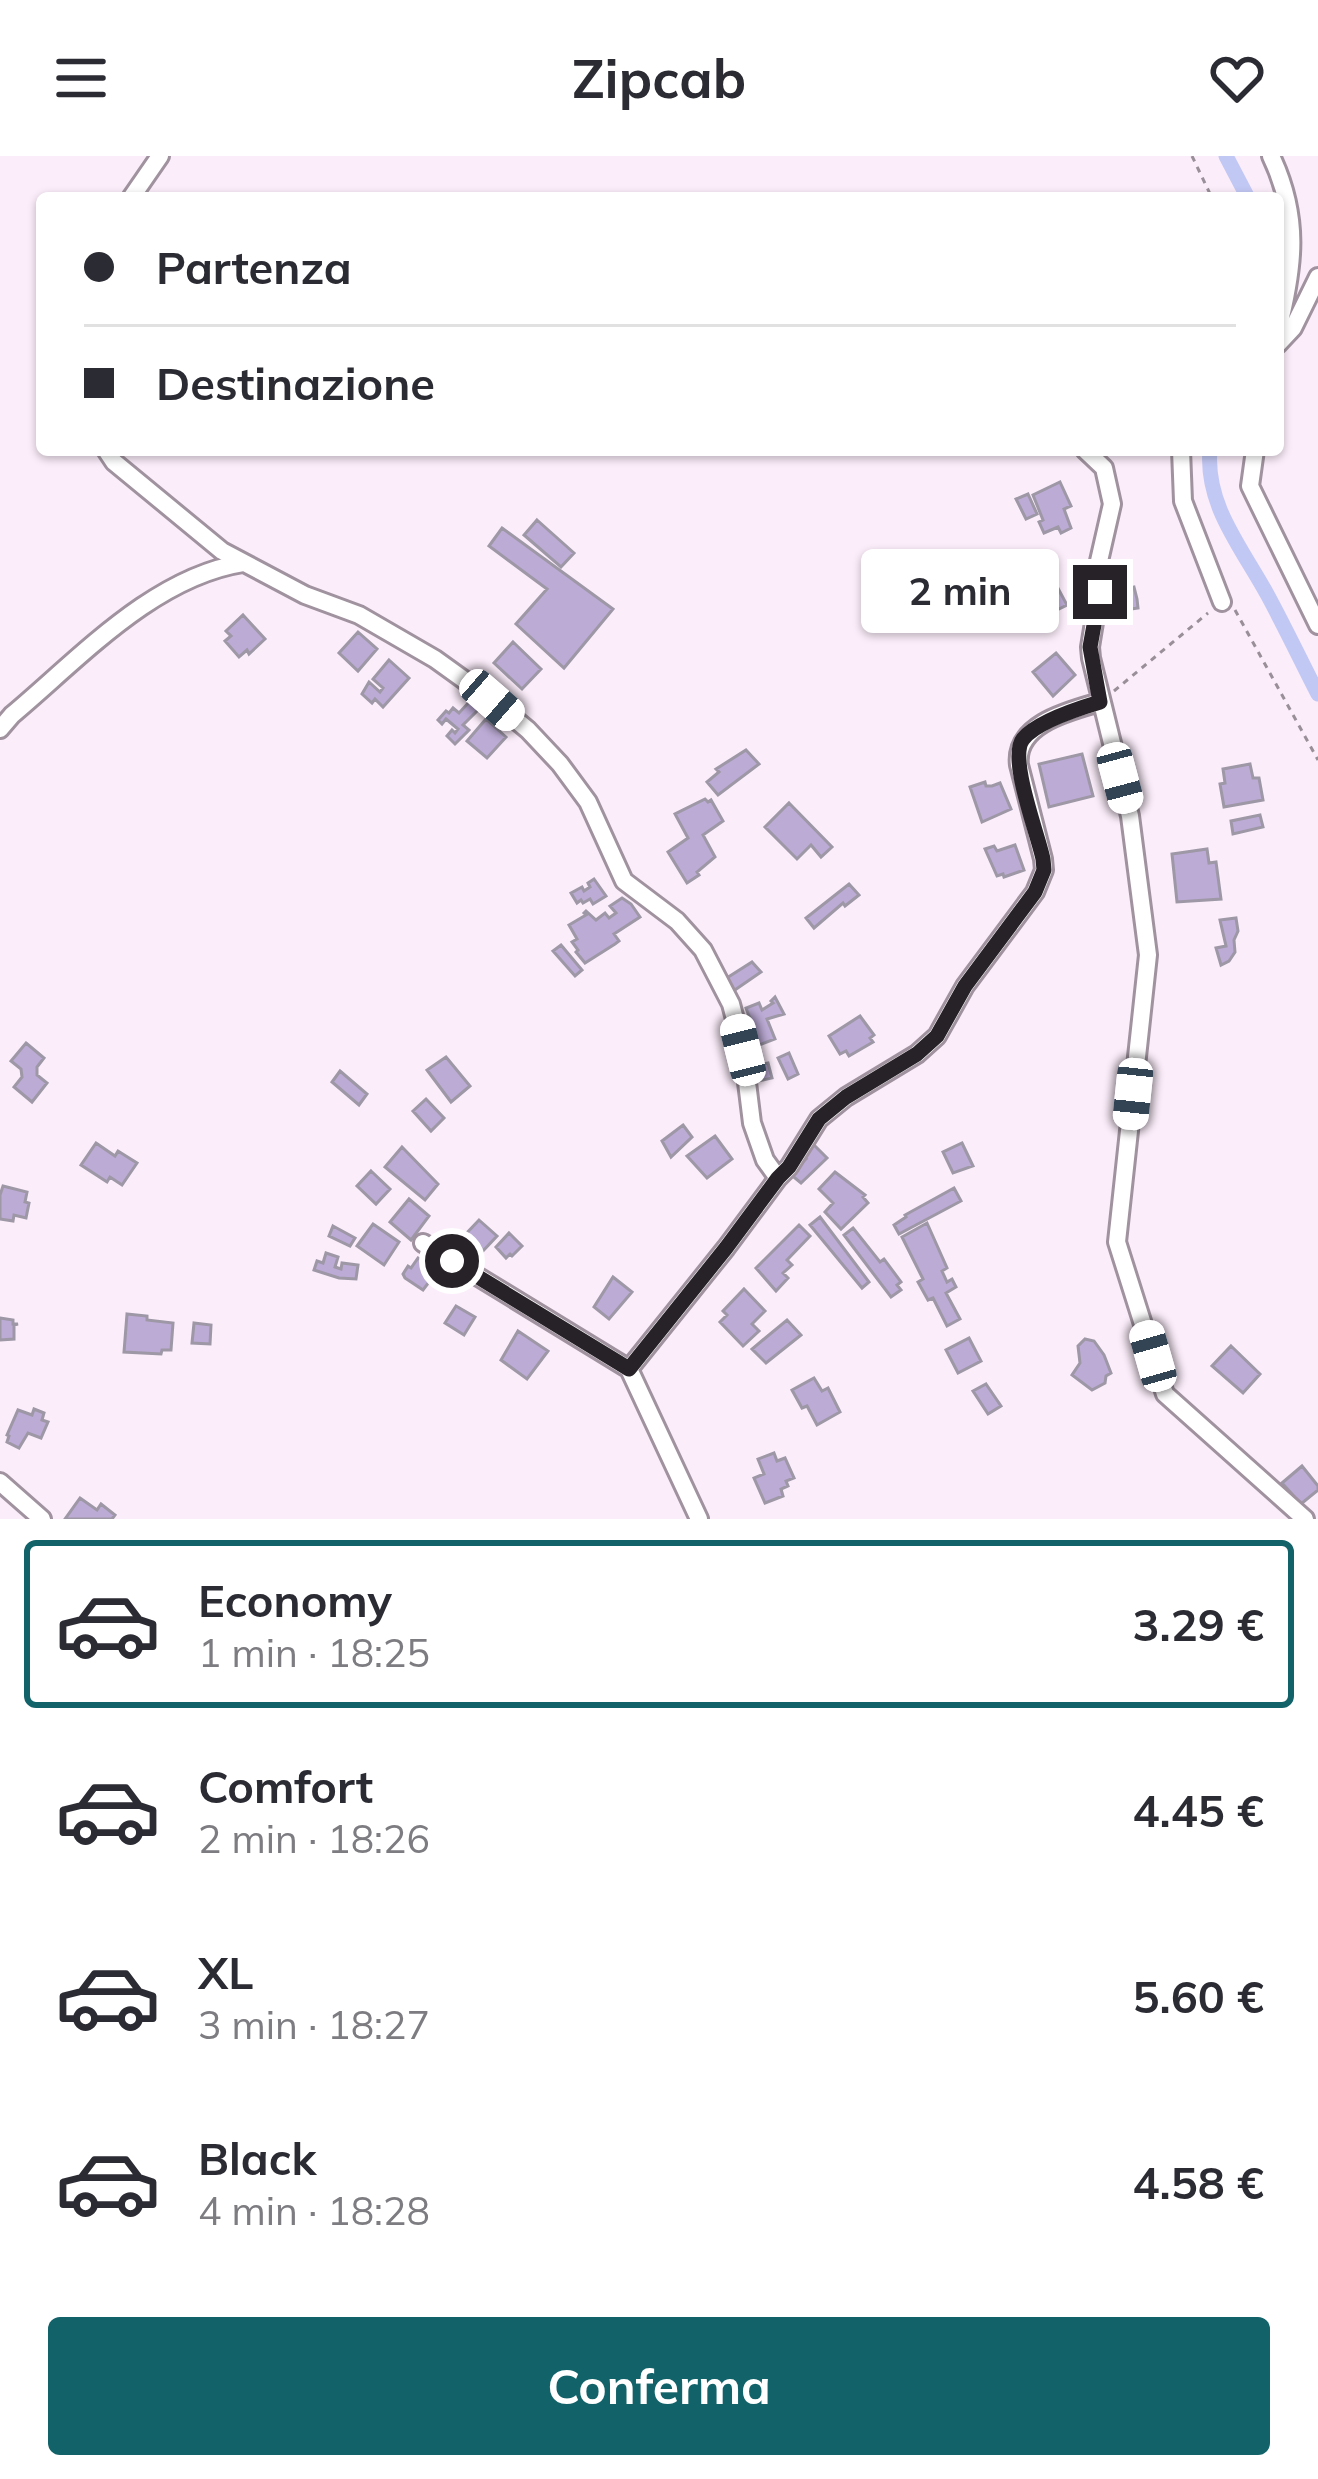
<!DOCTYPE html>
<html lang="it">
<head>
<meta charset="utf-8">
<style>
  body { margin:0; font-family:Mulish,sans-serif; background:#f2f2f3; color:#2b2b33; height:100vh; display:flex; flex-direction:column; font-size:45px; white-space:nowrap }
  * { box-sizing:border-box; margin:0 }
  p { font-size:39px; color:#7c7c81 }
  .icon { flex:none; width:66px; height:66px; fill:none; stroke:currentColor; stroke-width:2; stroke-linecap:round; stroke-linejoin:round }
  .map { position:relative; height:1363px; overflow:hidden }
  .sheet { display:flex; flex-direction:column; background:#fff; flex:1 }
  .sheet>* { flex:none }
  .banner { position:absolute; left:36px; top:36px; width:1248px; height:264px; border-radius:12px; box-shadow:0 3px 9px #0004; display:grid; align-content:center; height:264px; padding:0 48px; background:#fff }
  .end { position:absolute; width:54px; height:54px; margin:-27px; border:15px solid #272227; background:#fff; box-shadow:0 0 0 6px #fff }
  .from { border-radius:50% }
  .bubble { position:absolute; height:84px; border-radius:12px; background:#fff; box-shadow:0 3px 9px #0004; font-size:39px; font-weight:700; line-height:84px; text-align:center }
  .car { position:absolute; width:36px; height:72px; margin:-36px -18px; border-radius:15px; box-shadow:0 0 9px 3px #0007; background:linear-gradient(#fff 24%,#345 0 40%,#fff 0 76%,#345 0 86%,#fff 0) }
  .banner b { display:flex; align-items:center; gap:42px; height:114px; font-size:45px }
  .banner b+b { border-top:3px solid #e1e1e2 }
  .banner i { width:30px; height:30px; background:#2b2b33 }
  ul { padding:21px 0 0; list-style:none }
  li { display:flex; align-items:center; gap:36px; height:168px; margin:0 24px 18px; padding:0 24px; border:6px solid transparent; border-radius:12px }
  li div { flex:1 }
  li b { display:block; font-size:45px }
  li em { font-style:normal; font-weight:700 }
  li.current { border-color:#126269 }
  li>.icon { width:108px; height:108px; stroke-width:1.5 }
  .primary-button { display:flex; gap:24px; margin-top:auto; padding:24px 48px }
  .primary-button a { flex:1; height:138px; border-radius:12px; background:#126269; color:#fff; font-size:48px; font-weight:700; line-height:138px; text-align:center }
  header { display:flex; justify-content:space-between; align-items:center; height:156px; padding:0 48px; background:#fff; font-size:54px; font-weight:700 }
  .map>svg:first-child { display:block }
</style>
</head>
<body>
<header><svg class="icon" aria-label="menu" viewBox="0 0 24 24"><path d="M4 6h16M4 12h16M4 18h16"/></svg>Zipcab<svg class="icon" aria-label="heart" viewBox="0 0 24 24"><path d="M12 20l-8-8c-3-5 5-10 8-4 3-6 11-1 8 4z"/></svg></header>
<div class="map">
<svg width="1318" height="1363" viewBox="0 0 1318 1363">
  <rect width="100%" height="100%" fill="#fbedfa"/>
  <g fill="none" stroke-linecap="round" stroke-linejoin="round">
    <path stroke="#c2c8f4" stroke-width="15" d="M1226,0L1248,42
      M1210,294C1205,349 1242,392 1267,438C1285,471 1301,505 1318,538"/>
  </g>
  <path fill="#bcabd5" stroke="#9d97a6" stroke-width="3" d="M1060,326L1071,350L1064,353L1071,372L1061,377L1058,371L1044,377L1039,366L1043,364L1033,339Z
    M1028,338L1037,358L1026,363L1016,343Z
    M537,364L574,397L561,411L524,379Z
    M502,372L613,453L564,512L516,468L547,433L489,390Z
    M1046,402L1050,410L1027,421L1023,413Z
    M1014,416L1021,431L1029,427L1031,431L1052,421L1067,449L1034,465L1017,433L1010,436L1003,422Z
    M1128,424L1130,432L1134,431L1137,443L1138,452L1131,453L1129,445L1122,447L1119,433L1110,436L1109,430Z
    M243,459L265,483L249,498L247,494L239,501L225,485L231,480L226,475Z
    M358,476L377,493L358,515L339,497Z
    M513,486L541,513L522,533L494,507Z
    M1056,497L1075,519L1053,540L1033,516Z
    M389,504L409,522L383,551L375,543L372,547L362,538L369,526L380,536L383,532L373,523Z
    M470,545L479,553L463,569L469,574L455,588L447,580L452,574L455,577L458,573L446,563L442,568L438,564L446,555L449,557L453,552L459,557Z
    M486,563L506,581L487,602L467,585Z
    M746,594L759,608L718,639L707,626L719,616L716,613Z
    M1082,598L1093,640L1049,651L1039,608Z
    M1250,608L1253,622H1259L1263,644L1224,651L1220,628L1225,627L1223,613Z
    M985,626L986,630H992L1000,627L1011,653L982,666L970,631Z
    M705,643L708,646L711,644L723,665L703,679L715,701L697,716L699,719L687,727L668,696L688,682L675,658Z
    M789,647L832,691L821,701L811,689L797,703L765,671Z
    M1260,659L1263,671L1233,678L1231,665Z
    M1015,689L1024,714L1004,721L1003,718L997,720L985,693L994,690L997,695Z
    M1207,693L1209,707L1216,706L1221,743L1177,746L1172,698Z
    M594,723L606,740L593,748L590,743L583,747L581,744L577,747L571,737L582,731L584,735L590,731L588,727Z
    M849,728L859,739L845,750L843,747L814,772L806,762Z
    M622,742L631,748L640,761L614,778L619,785L615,788L585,807L576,796L578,794L572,786L577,783L569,769L586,759L584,757L586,755L596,764L605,757L609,762L616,757L610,750Z
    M1236,762L1238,775L1234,784L1235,796L1229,805L1221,809L1216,792L1226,790L1220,764Z
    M561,789L582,814L575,820L553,795Z
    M752,806L761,816L729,838L722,825Z
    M775,841L784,858L767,863L775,883L746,894L742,883L756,878L746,852L759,847L762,854L773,847L771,845Z
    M860,860L874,879L870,882L873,886L849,900L846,895L840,898L829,880Z
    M26,887L44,902L37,911V919L47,927L32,946L14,931L22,921L21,913L11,905Z
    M789,897L798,918L788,923L778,902Z
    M446,901L470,930L451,946L427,914Z
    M768,907L772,922L754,926L751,911Z
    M340,915L367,938L359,949L332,926Z
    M426,943L444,962L431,975L413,955Z
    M683,969L692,981L671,1001L662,985Z
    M715,980L732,1003L707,1022L687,1000Z
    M96,987L115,1000L118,995L137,1007L122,1029L110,1021L107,1026L81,1009Z
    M962,987L973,1010L953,1017L943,996Z
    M813,988L827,1002L801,1027L790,1018L806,1003L802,1000Z
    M402,991L438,1028L425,1044L385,1011Z
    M371,1015L390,1033L376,1048L357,1030Z
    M835,1016L865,1039L863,1041L868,1047L841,1073L825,1056L833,1047L819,1033Z
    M3,1030L27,1036L25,1046L29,1047L26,1062L14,1059L13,1065L0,1063V1039Z
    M954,1032L961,1045L899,1078L894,1069L906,1061L905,1059Z
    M409,1043L429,1060L411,1084L390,1066Z
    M820,1061L869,1126L862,1132L810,1069Z
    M479,1064L497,1080L483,1095L480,1091L476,1096L462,1082Z
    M927,1067L947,1112L942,1115L947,1126L952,1123L956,1131L946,1137L960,1163L947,1170L933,1142L928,1144L918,1126L923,1123L902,1081Z
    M373,1068L399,1086L384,1109L357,1090Z
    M799,1069L810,1080L787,1104L792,1109L783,1117L788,1122L776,1135L756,1112Z
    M333,1070L355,1082L350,1090L329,1080Z
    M853,1072L880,1106L884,1103L901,1126L897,1129L901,1134L891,1141L844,1079Z
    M509,1077L522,1090L512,1100L510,1098L506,1102L496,1091Z
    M326,1097L338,1101L335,1111L341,1113L342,1107L358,1109L356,1123L339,1122L314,1114L317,1105L323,1107Z
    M418,1102L446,1119L438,1132L429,1126L423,1134L405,1122L403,1118L408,1110L411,1112Z
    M613,1121L632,1136L609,1163L594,1151Z
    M744,1133L765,1155L752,1168L759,1175L743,1190L720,1166L727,1159L723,1155Z
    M456,1150L475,1161L464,1179L445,1167Z
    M127,1158L147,1160V1164L173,1167L171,1194H162L161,1198L124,1196Z
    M0,1162L13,1164V1168H18L14,1169V1183L0,1184Z
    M787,1164L801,1179L766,1207L752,1193Z
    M194,1167L211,1169L210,1188L192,1187Z
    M518,1175L548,1195L527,1223L501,1204Z
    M969,1182L981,1205L958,1217L946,1194Z
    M1085,1183L1094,1185L1104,1199L1111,1217L1106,1220L1105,1227L1092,1234L1072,1219L1080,1207L1078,1190Z
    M1231,1190L1260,1218L1243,1237L1212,1210Z
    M814,1222L822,1235L828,1232L840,1256L817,1269L807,1250L802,1252L792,1234Z
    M986,1228L1001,1250L988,1258L973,1235Z
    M34,1253L44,1257L42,1264L48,1266L41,1282L28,1277L19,1292L7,1286L9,1280L7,1279L18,1254L32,1259Z
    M774,1297L777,1305L785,1302L794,1322L786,1325L788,1330L781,1333L783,1340L765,1347L754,1322L764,1318L758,1303Z
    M1302,1310L1318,1330V1334L1301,1348L1282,1327Z
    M80,1342L97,1354L101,1348L115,1359L112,1363H65Z"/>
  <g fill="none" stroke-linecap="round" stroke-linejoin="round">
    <g stroke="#a0939f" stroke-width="22">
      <path id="minor" d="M1271,0C1300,61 1294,110 1278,173
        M131,42L160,0
        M1278,188L1293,172L1318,121
        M106,294L114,306L222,395L305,439L359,459L435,503L492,544L528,574L560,608L588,646L624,725L677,765L703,794L731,848L743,894L752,967L765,1004L778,1022
        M1085,294L1104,312L1112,348L1099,405V436L1090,491L1091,502L1130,660L1148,799L1117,1086L1165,1238L1305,1363
        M1181,294L1183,345L1222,446
        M1255,294L1250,330L1318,469
        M0,573L12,559C79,503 153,421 243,407
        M423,1087L629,1213L699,1363
        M629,1213L726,1092L778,1022L789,1011L819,963L846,941L917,898L937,880L965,830L1035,736L1044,714L1043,703L1019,609C1014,568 1069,555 1100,546
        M0,1326L42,1363"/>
    </g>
    <path stroke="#998f99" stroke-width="3" stroke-dasharray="6 6" stroke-linecap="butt" d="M1192,0L1212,42
      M1235,454L1318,604
      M1114,535L1208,457"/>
    <use href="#minor" stroke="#fff" stroke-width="16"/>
  </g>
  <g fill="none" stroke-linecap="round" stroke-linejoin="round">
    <path stroke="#272227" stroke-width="15" d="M452,1105L629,1213L726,1092L778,1022L789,1011L819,963L846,941L917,898L937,880L965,830L1035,736L1044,714L1043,703C1038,678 1008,602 1023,583C1036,566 1080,552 1100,546L1090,491L1100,436"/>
  </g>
</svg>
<i class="end from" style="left:452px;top:1105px"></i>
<i class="end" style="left:1100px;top:436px"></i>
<div class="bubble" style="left:861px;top:393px;width:198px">2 min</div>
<i class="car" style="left:492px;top:544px;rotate:131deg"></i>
<i class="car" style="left:1120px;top:622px;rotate:165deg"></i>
<i class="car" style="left:743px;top:894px;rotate:346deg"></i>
<i class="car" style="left:1133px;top:938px;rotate:186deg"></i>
<i class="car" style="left:1153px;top:1200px;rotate:344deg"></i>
<div class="banner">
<b><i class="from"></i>Partenza</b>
<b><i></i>Destinazione</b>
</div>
</div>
<section class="sheet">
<ul>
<li class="current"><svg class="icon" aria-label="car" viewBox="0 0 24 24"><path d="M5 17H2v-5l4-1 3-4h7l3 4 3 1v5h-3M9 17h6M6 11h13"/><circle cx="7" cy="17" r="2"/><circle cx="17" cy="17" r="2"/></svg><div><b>Economy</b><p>1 min · 18:25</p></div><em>3.29 €</em></li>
<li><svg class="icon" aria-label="car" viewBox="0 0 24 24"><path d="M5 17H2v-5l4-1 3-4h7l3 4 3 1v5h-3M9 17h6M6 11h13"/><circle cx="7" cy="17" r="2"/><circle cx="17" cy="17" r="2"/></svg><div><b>Comfort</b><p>2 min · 18:26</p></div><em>4.45 €</em></li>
<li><svg class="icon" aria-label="car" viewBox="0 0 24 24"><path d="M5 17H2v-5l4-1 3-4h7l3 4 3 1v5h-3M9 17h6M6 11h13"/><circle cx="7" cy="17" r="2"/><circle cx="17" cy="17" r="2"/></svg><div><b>XL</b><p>3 min · 18:27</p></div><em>5.60 €</em></li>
<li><svg class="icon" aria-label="car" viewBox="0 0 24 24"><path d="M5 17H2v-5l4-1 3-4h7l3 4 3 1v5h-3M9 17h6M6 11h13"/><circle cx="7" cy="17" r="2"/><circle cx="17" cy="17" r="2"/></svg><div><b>Black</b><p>4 min · 18:28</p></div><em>4.58 €</em></li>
</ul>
<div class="primary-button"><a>Conferma</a></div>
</section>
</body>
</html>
